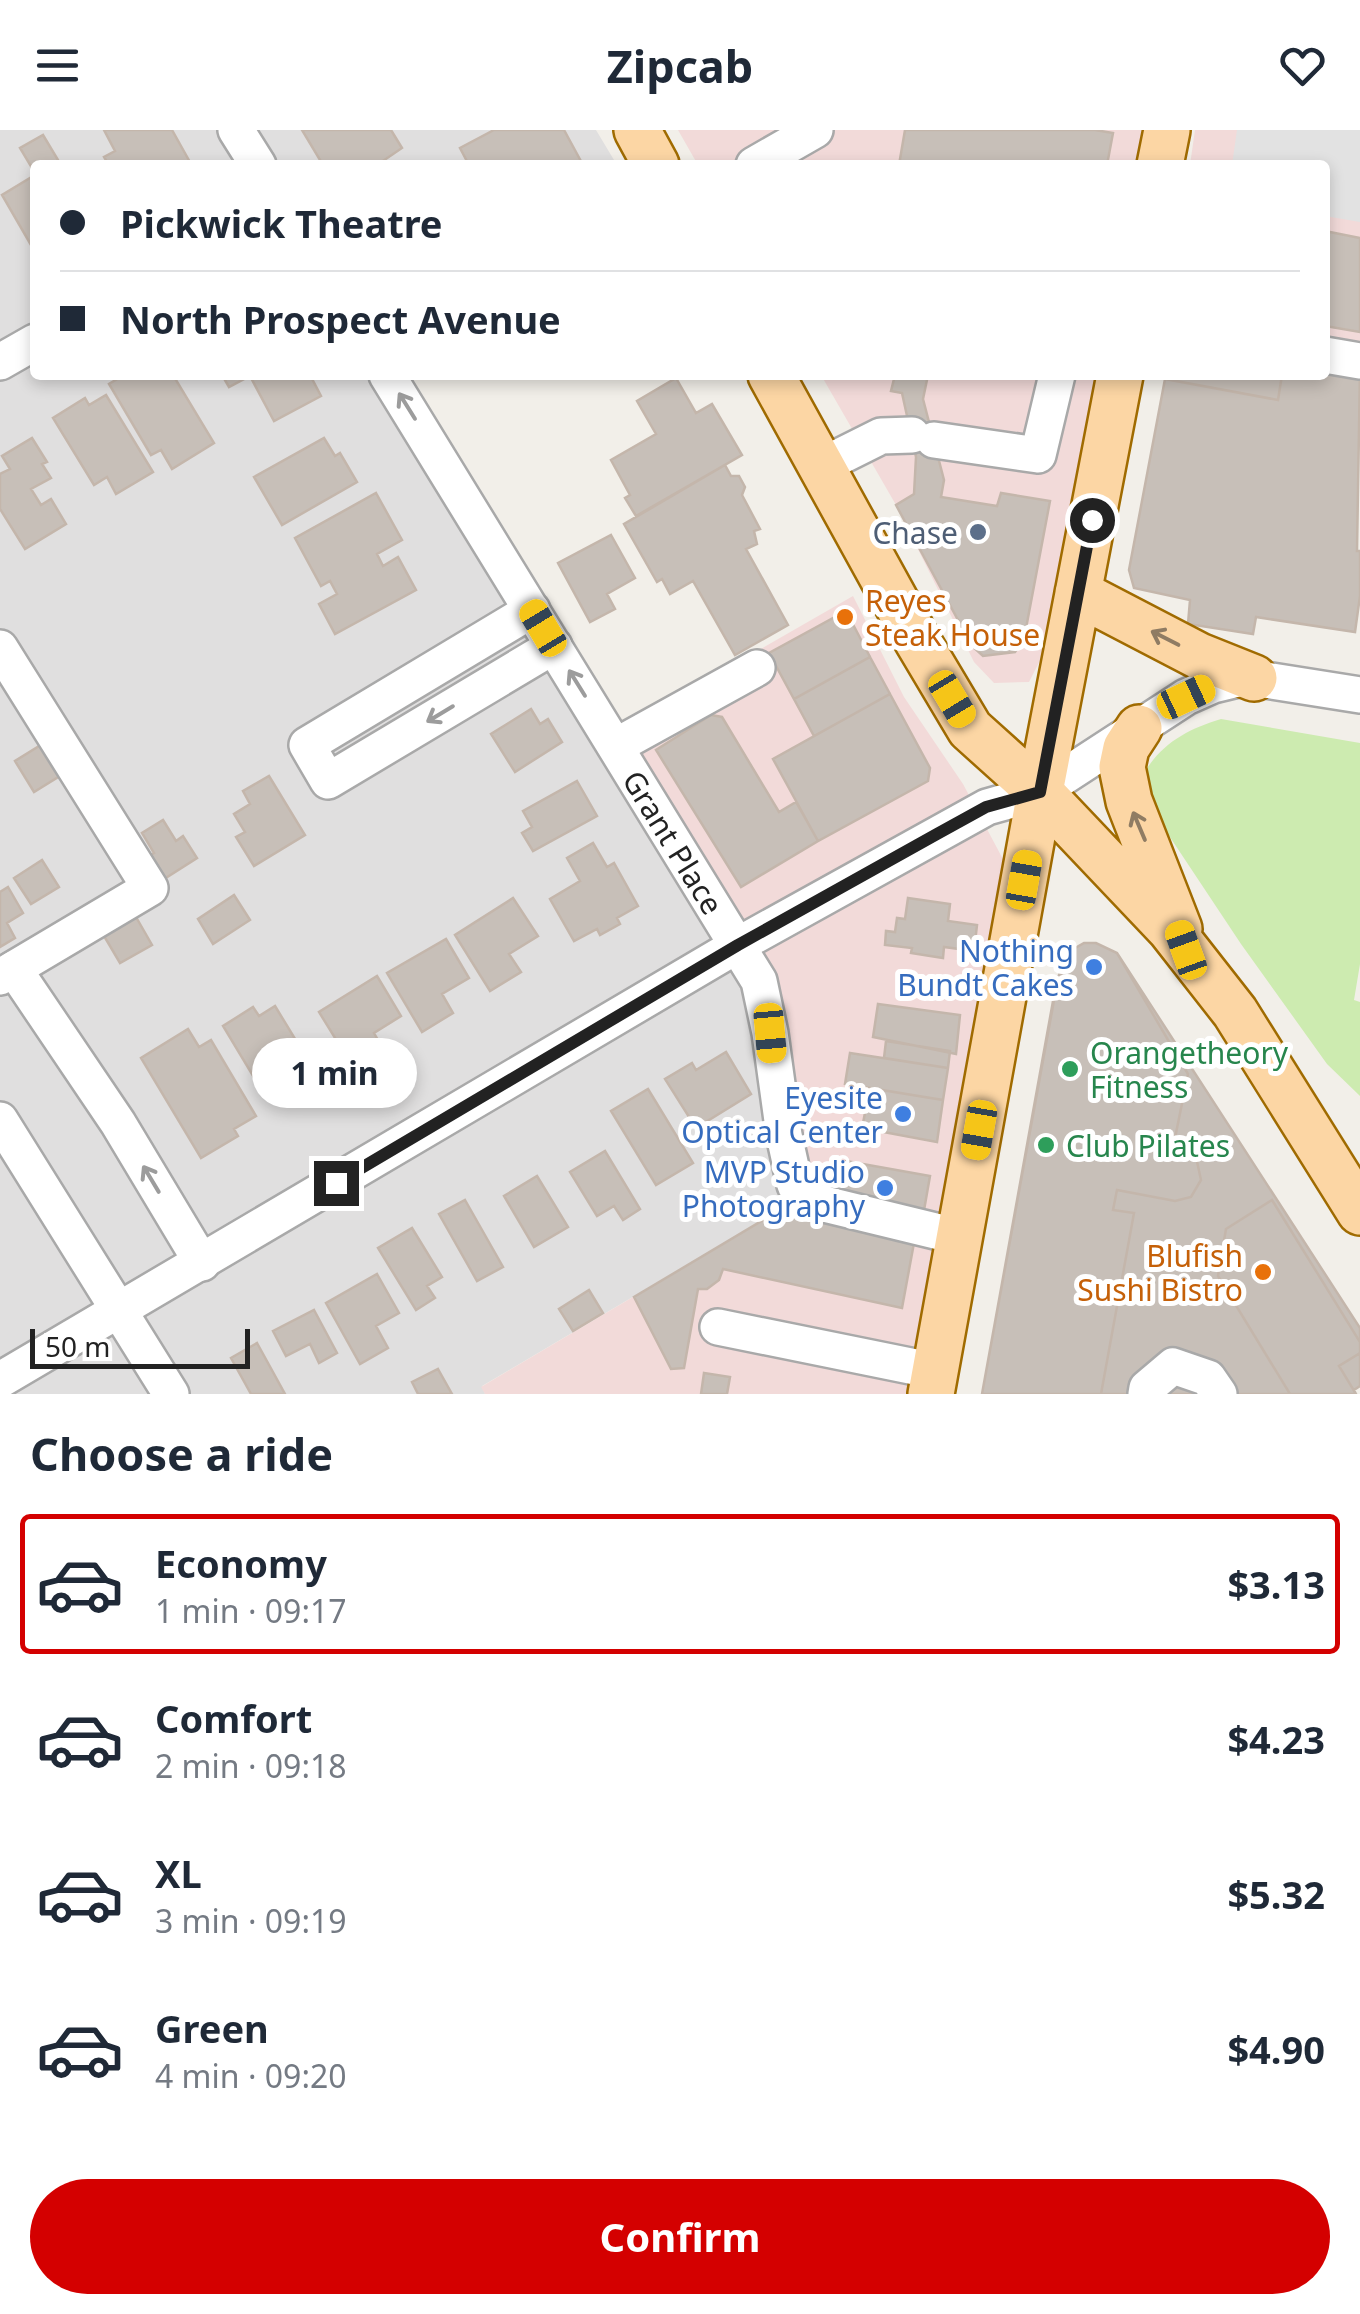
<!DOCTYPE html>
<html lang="en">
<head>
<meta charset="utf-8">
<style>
  body { margin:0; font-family:"Noto Sans",sans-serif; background:#f2f2f3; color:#1f2937; height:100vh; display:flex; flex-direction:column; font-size:38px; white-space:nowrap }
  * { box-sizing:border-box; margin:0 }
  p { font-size:32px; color:#747a83 }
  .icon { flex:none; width:55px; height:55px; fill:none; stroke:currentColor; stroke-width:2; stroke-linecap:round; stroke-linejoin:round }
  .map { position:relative; height:1264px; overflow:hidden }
  .panel { display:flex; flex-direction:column; background:#fff; flex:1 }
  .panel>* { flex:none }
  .top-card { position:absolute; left:30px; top:30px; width:1300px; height:220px; border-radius:10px; box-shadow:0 5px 15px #0003; display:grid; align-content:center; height:220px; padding:0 30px; background:#fff }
  .scale { position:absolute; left:30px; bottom:25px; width:220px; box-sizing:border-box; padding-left:10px; border:5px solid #222; border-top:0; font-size:28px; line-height:35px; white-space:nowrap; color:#222; -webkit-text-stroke:8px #fff; paint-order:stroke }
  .end { position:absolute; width:45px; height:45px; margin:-22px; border:12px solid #222; background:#fff; box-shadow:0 0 0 5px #fff }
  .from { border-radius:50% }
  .bubble { position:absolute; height:70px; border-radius:35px; background:#fff; box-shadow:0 5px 15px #0003; font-size:32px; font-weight:700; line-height:70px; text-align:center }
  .car { position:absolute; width:30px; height:60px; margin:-30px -15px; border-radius:12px; box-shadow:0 0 8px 2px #0007; background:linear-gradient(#f5c518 24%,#345 0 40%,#f5c518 0 76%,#345 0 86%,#f5c518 0) }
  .top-card b { display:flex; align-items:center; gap:35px; height:95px; font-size:38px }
  .top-card b+b { border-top:2px solid #e0e1e3 }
  .top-card i { width:25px; height:25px; background:#1f2937 }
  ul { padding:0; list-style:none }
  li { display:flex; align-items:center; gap:30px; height:140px; margin:0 20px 15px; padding:0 10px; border:5px solid transparent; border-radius:10px }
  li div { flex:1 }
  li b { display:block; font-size:38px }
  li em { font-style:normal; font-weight:700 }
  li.on { border-color:#d40000 }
  li>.icon { width:90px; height:90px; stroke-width:1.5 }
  h2 { padding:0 30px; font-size:45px; line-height:120px }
  .primary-button { display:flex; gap:20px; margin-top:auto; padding:20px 30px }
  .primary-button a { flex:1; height:115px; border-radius:60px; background:#d40000; color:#fff; font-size:40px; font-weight:700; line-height:115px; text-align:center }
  header { display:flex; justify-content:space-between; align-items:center; height:130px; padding:0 30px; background:#fff; font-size:45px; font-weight:700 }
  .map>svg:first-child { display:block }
</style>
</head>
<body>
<header><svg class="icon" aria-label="menu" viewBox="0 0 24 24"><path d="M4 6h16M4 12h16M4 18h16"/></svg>Zipcab<svg class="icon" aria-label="heart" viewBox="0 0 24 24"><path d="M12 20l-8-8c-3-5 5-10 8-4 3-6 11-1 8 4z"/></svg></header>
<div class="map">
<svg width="1360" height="1264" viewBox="0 0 1360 1264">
  <rect width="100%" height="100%" fill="#f2efe9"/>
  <path fill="#e0dfdf" d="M0,0H596L617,35H35V245H395L749,840L785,1077L482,1256L485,1264H0Z"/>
  <path fill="#f2dad9" d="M678,0H1142L1136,35H698Z
    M1195,0H1360V218L1325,212V35H1190Z
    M821,245H1099L1052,507L1029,552L994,553L974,532L896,375Z
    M853,466L904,567L963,654L1005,733L910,1264H485L481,1257L785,1077L749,839L625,597Z"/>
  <path fill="#cdebb0" d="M1221,589L1360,613V834L1354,870L1360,872V966L1327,934L1241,814L1152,680L1144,643C1162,613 1188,599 1221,589Z"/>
  <path fill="#e2e2e2" d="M1237,0H1360V92L1325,86V35H1232Z"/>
  <path fill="#c7bfb8" stroke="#c4b6ab" stroke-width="2.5" d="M104,0H172L191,34L109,35L104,27L115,21Z
    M302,0H391L402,18L377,35H323Z
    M494,0H564L583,35H469L460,18Z
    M905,0H1095L1113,3L1107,35H899Z
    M43,5L61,35H35V43L20,18Z
    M35,45V122L2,65Z
    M1325,101L1360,108V202L1325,196Z
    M1325,233L1360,240L1357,421H1360V466L1355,502L1256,487L1253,504L1188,494L1190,470L1134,458L1129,440L1165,249L1278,270L1282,245H1325Z
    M124,245H173L214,313L172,339L161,320L151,325L109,254Z
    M222,245H310L321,266L274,291L250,246L229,257Z
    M895,245H928L923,269L944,350L941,367L997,376L1001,363L1050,371L1024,509L1015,522L983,526L972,516L896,375L914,364L916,327L902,263L891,261Z
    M1165,245H1282L1278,270L1165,249Z
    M676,248L696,283L712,274L742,325L636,386L625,368L630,365L611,330L656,304L637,271Z
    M106,265L153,342L116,364L107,347L94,355L53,288L85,268L89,275Z
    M32,308L47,332L42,334L51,348L31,359L41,375L51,369L66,394L25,419L0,379V344L10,339L2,326Z
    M324,308L335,326L340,323L357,352L282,395L254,347Z
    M725,335L731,346H739L745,357L742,365L760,399L754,401L757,414L746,419L788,495L735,525L693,451L670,464L662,449L657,452L624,394Z
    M376,363L402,410L377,424L383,436L398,427L416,460L335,504L319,474L337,464L330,451L321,456L295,408Z
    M611,405L635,448L607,464L615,479L590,492L558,433Z
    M846,481L870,527L794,569L769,523Z
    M870,527L890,564L814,606L794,569Z
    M890,564L930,638L928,651L818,711L773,629Z
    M531,579L540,594L548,589L562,612L515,642L491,604Z
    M711,585L722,587L779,682L796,672L818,711L741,757L656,620Z
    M44,613L63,644L34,662L15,631Z
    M269,646L305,705L254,736L236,707L245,702L234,684L250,674L243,661Z
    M577,651L597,686L533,721L522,703L532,697L523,681Z
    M163,690L176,711L183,706L197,728L161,751L147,727L154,723L142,703Z
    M593,713L607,737L614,733L638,776L617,788L620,794L600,805L597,799L574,811L550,769L580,751L567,728Z
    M42,730L59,757L31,774L14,748Z
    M8,757L23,783L7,793L15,808L0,817V762Z
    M234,765L250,790L213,814L198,789Z
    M513,768L538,806L509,824L521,842L490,861L455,805Z
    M908,768L950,774L948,791L977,795L974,821L944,817L943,828L911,823L912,818L885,815L886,801L895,802L897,788L905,789Z
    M136,787L152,815L120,833L104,806Z
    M446,809L469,848L442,864L453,883L422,902L387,843Z
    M1084,813H1096L1117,823L1360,1198V1256L1354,1260L1356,1264H982L1057,854L1072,820Z
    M1084,813H1096L1117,823L1188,944L1174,1013L1196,1027L1201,1050L1191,1067L1175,1071L1117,1060L1113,1080L1134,1083L1101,1264H982L1057,849L1072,820Z
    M377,846L401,886L374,903L383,919L353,937L319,882Z
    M878,874L960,885L956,924L873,907Z
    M275,876L314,940L267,969L223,896L253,877L259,886Z
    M188,899L199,917L211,910L256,986L234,999L238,1006L201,1028L141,928Z
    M886,911L950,921L948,938L884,928Z
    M726,922L751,964L696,998L665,949L692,933L696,940Z
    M850,923L948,938L943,970L845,954Z
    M870,958L943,970L937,1012L862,998Z
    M648,959L693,1033L656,1055L611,981Z
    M605,1021L640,1079L623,1090L614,1076L597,1086L570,1042Z
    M846,1031L930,1046L923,1086L839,1070Z
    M537,1046L568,1097L534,1117L504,1066Z
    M465,1070L503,1137L477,1151L439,1084Z
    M1272,1070L1360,1212V1223L1339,1236L1356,1264H1290L1218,1146L1226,1099Z
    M785,1077L916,1102L902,1178L723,1139L719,1150L707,1159H698L684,1238L671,1239L634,1167Z
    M412,1098L442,1147L427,1156L435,1168L416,1180L378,1118Z
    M377,1144L399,1183L376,1196L388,1218L360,1234L326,1173Z
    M589,1160L603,1183L573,1201L559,1179Z
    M314,1180L337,1223L319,1233L310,1214L286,1226L273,1201Z
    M257,1213L285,1264H251L231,1228Z
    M438,1239L452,1264H418L412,1252Z
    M704,1243L730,1247L727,1264H701Z"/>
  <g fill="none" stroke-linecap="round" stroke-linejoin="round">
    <g stroke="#a9a9a9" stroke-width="40">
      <g id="minor">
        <path d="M236,0L258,35"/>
        <path d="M754,35L815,0"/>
        <path d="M1325,225L1360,231"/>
        <path d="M0,232L35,212"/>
        <path id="s1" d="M387,245L759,851L770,903L784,1005L795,1055L812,1071L960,1107"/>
        <path d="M934,310L1038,325L1057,245"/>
        <path d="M821,336L881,306L912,305"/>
        <path d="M532,480L307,615L328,651L554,516"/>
        <path d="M0,518L150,758L0,847"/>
        <path d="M616,616L757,538"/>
        <path d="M14,839L118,993L202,1133"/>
        <path d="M0,990L171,1264"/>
        <path d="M718,1197L935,1241"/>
        <path d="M0,1250L738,815L987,677L1040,662L1186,567L1213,555L1246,547L1360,565"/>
        <path d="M1146,1264L1147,1258L1173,1236L1208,1248L1219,1264"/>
      </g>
    </g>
    <g stroke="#a06b00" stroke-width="50">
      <path id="major" d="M637,0L656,35
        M1160,35L1167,0
        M771,245L917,510L970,599L1040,662L1170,799L1235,882L1360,1082
        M1078,463L1199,526L1254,548
        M1139,598L1126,618L1122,637L1129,671L1179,799
        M931,1264L1040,662L1120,245"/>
    </g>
    <use href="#minor" stroke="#fff" stroke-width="35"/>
    <use href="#major" stroke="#fcd6a4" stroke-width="45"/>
  </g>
  <defs><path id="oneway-shaft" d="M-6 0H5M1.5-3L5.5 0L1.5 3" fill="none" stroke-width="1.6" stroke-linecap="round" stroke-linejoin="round" transform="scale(2.5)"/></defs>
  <g stroke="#9c9c9c">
    <use href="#oneway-shaft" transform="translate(407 276) rotate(-122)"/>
    <use href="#oneway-shaft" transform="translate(577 553) rotate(-122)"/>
    <use href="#oneway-shaft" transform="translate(440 584) rotate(149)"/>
    <use href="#oneway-shaft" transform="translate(151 1049) rotate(-121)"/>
  </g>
  <g stroke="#8f7c63">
    <use href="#oneway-shaft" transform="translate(1165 508) rotate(-153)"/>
    <use href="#oneway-shaft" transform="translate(1139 696) rotate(-113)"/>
  </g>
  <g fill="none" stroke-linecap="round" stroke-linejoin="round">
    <path stroke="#222" stroke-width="12" d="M336,1053L738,815L937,704L986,677L1040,662L1092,390"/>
  </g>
  <circle fill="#5c6f8a" stroke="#fff" stroke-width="4" cx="978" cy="402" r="10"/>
  <g fill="#e8710a" stroke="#fff" stroke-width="4">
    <circle cx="845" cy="487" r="10"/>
    <circle cx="1263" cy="1142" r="10"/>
  </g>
  <g fill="#3f7fe0" stroke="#fff" stroke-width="4">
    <circle cx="1094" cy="837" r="10"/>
    <circle cx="903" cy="984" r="10"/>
    <circle cx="885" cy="1058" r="10"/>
  </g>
  <g fill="#2e9e5b" stroke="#fff" stroke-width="4">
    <circle cx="1070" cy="939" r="10"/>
    <circle cx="1046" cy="1015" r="10"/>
  </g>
  <g text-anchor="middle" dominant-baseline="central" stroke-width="10" stroke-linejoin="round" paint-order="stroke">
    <g font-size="30" fill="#4e5e75" stroke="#fff" text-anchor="end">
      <text x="958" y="402">Chase</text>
    </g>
    <g font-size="30" fill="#c56008" stroke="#fff" text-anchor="start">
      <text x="865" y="470">Reyes<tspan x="865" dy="34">Steak House</tspan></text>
      <text x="1243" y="1125" text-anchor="end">Blufish<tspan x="1243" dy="34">Sushi Bistro</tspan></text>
    </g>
    <g font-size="30" fill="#222" stroke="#fff">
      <text stroke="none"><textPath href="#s1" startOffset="548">Grant Place</textPath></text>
    </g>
    <g font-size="30" fill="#366cbe" stroke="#fff" text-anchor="end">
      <text x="1074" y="820">Nothing<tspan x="1074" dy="34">Bundt Cakes</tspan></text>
      <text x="883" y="967">Eyesite<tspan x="883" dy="34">Optical Center</tspan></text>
      <text x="865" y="1041">MVP Studio<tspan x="865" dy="34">Photography</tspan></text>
    </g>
    <g font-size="30" fill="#27864d" stroke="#fff" text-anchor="start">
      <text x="1090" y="922">Orangetheory<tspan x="1090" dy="34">Fitness</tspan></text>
      <text x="1066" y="1015">Club Pilates</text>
    </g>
  </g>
</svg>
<div class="scale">50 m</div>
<i class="end from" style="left:1092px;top:390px"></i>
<i class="end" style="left:336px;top:1053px"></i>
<div class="bubble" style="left:252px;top:908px;width:165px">1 min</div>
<i class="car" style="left:543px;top:498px;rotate:329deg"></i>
<i class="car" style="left:1186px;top:567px;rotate:65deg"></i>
<i class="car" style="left:952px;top:569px;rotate:149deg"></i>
<i class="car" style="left:1024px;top:750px;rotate:10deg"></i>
<i class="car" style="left:1186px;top:820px;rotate:340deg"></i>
<i class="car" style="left:770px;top:903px;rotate:175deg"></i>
<i class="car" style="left:979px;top:1000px;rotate:190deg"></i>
<div class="top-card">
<b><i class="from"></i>Pickwick Theatre</b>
<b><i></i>North Prospect Avenue</b>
</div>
</div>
<section class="panel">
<h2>Choose a ride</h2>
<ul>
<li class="on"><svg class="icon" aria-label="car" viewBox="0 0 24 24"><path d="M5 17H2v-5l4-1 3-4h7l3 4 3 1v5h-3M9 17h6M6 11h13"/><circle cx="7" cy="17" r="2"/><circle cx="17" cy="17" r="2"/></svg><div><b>Economy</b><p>1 min · 09:17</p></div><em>$3.13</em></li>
<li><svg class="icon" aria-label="car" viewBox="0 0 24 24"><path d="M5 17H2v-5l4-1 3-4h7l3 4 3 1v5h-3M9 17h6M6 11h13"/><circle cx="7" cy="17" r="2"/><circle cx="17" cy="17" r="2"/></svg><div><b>Comfort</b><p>2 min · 09:18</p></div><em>$4.23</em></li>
<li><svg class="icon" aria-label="car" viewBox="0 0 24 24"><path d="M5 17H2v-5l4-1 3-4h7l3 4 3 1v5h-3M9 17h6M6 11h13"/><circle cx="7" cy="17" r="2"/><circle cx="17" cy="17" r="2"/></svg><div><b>XL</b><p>3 min · 09:19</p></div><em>$5.32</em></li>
<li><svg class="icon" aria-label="car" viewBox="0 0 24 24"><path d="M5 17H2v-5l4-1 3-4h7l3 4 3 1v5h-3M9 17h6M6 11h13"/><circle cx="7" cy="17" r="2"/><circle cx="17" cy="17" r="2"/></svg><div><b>Green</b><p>4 min · 09:20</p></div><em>$4.90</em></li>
</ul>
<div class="primary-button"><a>Confirm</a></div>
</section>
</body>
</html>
